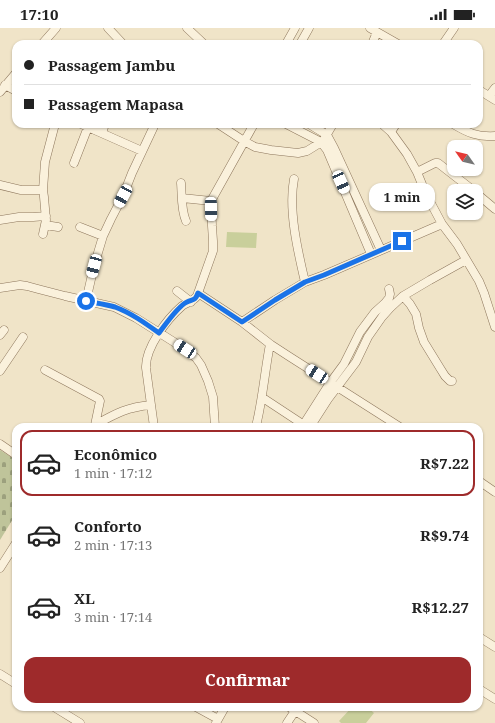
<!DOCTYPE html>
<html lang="pt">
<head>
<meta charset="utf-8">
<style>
  body { margin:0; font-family:"Noto Serif",serif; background:#f2f2f2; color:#222; height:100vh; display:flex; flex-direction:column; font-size:15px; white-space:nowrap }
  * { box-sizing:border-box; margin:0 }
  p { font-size:13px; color:#767676 }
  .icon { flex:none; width:22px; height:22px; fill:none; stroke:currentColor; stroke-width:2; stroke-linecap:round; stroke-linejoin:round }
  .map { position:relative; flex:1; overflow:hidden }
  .details { position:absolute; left:12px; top:395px; width:471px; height:288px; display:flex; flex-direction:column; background:#fff; border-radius:12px; box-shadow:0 1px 3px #0004 }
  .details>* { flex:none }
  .banner { position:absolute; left:12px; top:12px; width:471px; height:88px; border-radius:12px; box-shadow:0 1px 3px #0004; display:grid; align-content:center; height:88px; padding:0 12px; background:#fff }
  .needle { width:26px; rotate:304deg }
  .buttons { position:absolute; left:447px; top:112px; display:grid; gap:8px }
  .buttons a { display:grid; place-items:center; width:36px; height:36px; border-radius:8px; background:#fff; box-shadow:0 1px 3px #0004; font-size:20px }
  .end { position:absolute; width:18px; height:18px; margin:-9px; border:5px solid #1a73e8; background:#fff; box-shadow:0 0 0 2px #fff }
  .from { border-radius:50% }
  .bubble { position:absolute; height:28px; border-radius:12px; background:#fff; box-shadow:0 1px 3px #0004; font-size:13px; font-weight:700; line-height:28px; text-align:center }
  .car { position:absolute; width:12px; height:24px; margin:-12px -6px; border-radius:5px; box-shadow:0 0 3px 1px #0007; background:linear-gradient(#fff 24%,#345 0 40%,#fff 0 76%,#345 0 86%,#fff 0) }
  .banner b { display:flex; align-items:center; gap:14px; height:38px; font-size:15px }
  .banner b+b { border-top:1px solid #e0e0e0 }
  .banner i { width:10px; height:10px; background:#222 }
  ul { padding:7px 0 0; list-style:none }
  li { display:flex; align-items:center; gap:12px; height:66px; margin:0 8px 6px; padding:0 4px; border:2px solid transparent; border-radius:12px }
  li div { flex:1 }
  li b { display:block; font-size:15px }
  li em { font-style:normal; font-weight:700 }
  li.selected { border-color:#9e2a2b }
  li>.icon { width:36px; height:36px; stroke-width:1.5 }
  .button { display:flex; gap:8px; margin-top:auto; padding:8px 12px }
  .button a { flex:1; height:46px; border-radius:12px; background:#9e2a2b; color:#fff; font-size:16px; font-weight:700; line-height:46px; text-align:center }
  .status { display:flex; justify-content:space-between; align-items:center; height:28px; padding:0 20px; background:#fff; direction:ltr }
  .status svg { height:11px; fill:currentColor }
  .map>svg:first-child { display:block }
</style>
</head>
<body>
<div class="status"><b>17:10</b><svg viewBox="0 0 49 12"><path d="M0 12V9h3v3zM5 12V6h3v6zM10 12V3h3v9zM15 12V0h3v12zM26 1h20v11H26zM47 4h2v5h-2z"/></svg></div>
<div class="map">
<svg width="495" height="695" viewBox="0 0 495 695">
  <defs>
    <pattern id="cemetery-stones" width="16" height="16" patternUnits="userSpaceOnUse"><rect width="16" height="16" fill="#bfc49a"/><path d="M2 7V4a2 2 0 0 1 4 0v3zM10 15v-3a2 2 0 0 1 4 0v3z" fill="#9ca07d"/></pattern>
  </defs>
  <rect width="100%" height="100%" fill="#f0e4c8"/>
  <path fill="url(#cemetery-stones)" d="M0,422L16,432V486L0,512Z"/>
  <path fill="#c9cf9b" d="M227,204L257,205L256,220L226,219Z
    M352,679H367L374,685L366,695H341L339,693Z"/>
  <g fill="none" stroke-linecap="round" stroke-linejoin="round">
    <g stroke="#8d765c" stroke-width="9">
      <path id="minor" d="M108,0L123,16
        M187,0L204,16
        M370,0L398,16
        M42,16L56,0
        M286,16L295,0
        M300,16L309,0
        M372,16L377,4
        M443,16L454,0
        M5,57L16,63
        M479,62L495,72
        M0,64L16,45
        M489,68L495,60
        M81,96L142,123
        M218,96L244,113L255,119L271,122L298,125L307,123L323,113L333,96
        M286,96L321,114L327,122L371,226
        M309,96L327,107L334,120L381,222
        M382,96L391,104L407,126L417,144L426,166L442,196L457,216L479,253L484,265L495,299
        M453,96C468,105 477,109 495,108
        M391,104L396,96
        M102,105L105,96
        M74,135L88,99
        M417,144L435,135H438L474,163
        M294,151C288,182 298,224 305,254
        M181,155C182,167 181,182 186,193
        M0,157L21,162H43
        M476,165L495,181
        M182,170L211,173
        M0,192L19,189H33L46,188
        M45,197L58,199
        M80,199L103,208
        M43,206L46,192L44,169L43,162L45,134L55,96
        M0,260L20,257L27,258L38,261L65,268L114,279L136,290L185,321L196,330L201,337L208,353L213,369L215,399
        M177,263L191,274
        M198,265L242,294L270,316L290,329L400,399
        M403,268L410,276L416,286L419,300L424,314L440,340L445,348L450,353H452
        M86,273L94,238L103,208L111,191L123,168L132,145L155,96
        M242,294L275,272L305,254L324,247L442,196
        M0,307L4,302
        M45,342L99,371L100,373L95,397
        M0,343L23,309
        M263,370L304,397
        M257,394C263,368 265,342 270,316
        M94,399L95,397C115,386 127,379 151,377
        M154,399L146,340C145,320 167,291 182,278C187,274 193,274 197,268L213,223V213L212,198L211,173L254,96
        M302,399L330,355L344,336L360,304L375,284L385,275L389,270L390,266L389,261
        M310,399L328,371L356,334L368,309L382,289L390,280L403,268L430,252L466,232
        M0,416L16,427
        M479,453L495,464
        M0,540L16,515
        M479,609L495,619
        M0,646L16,656
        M479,661L495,671
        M54,679L80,695
        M196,679L218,691
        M289,679L314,695
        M216,695L225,679
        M287,695L295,683"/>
    </g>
    <use href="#minor" stroke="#faf1dc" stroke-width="8"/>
  </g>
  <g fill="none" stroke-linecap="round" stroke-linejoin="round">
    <path stroke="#1a73e8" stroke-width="5" d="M86,273C96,275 105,276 115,279C131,285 145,295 159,305C165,297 178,278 187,274C194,271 195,273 198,265L242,294L275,272L305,254L324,247L402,213"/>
  </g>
</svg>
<div class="buttons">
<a><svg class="needle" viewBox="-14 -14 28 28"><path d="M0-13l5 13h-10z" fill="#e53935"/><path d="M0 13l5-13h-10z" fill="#767676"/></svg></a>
<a><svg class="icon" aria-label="layers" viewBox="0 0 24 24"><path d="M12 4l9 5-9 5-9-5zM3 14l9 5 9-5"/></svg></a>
</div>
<i class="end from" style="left:86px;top:273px"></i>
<i class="end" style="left:402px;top:213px"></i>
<div class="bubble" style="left:369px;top:155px;width:66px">1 min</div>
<i class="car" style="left:341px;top:154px;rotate:156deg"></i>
<i class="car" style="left:123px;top:168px;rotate:208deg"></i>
<i class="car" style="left:211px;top:181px;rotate:179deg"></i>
<i class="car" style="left:94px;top:238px;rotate:195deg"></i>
<i class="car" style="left:185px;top:321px;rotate:303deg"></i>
<i class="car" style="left:317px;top:346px;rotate:303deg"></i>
<div class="banner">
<b><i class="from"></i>Passagem Jambu</b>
<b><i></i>Passagem Mapasa</b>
</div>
<section class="details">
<ul>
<li class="selected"><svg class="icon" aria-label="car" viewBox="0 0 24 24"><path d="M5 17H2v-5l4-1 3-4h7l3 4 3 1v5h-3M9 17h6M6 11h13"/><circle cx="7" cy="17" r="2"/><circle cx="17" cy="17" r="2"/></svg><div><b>Econômico</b><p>1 min · 17:12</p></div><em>R$7.22</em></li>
<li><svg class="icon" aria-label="car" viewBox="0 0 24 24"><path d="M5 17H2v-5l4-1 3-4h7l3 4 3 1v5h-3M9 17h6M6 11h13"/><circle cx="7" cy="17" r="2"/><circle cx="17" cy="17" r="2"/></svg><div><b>Conforto</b><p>2 min · 17:13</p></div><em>R$9.74</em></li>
<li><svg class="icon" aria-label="car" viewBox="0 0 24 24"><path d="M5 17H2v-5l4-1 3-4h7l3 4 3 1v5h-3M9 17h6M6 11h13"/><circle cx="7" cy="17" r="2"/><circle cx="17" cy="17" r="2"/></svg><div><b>XL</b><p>3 min · 17:14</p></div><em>R$12.27</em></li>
</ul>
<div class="button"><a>Confirmar</a></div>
</section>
</div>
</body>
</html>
